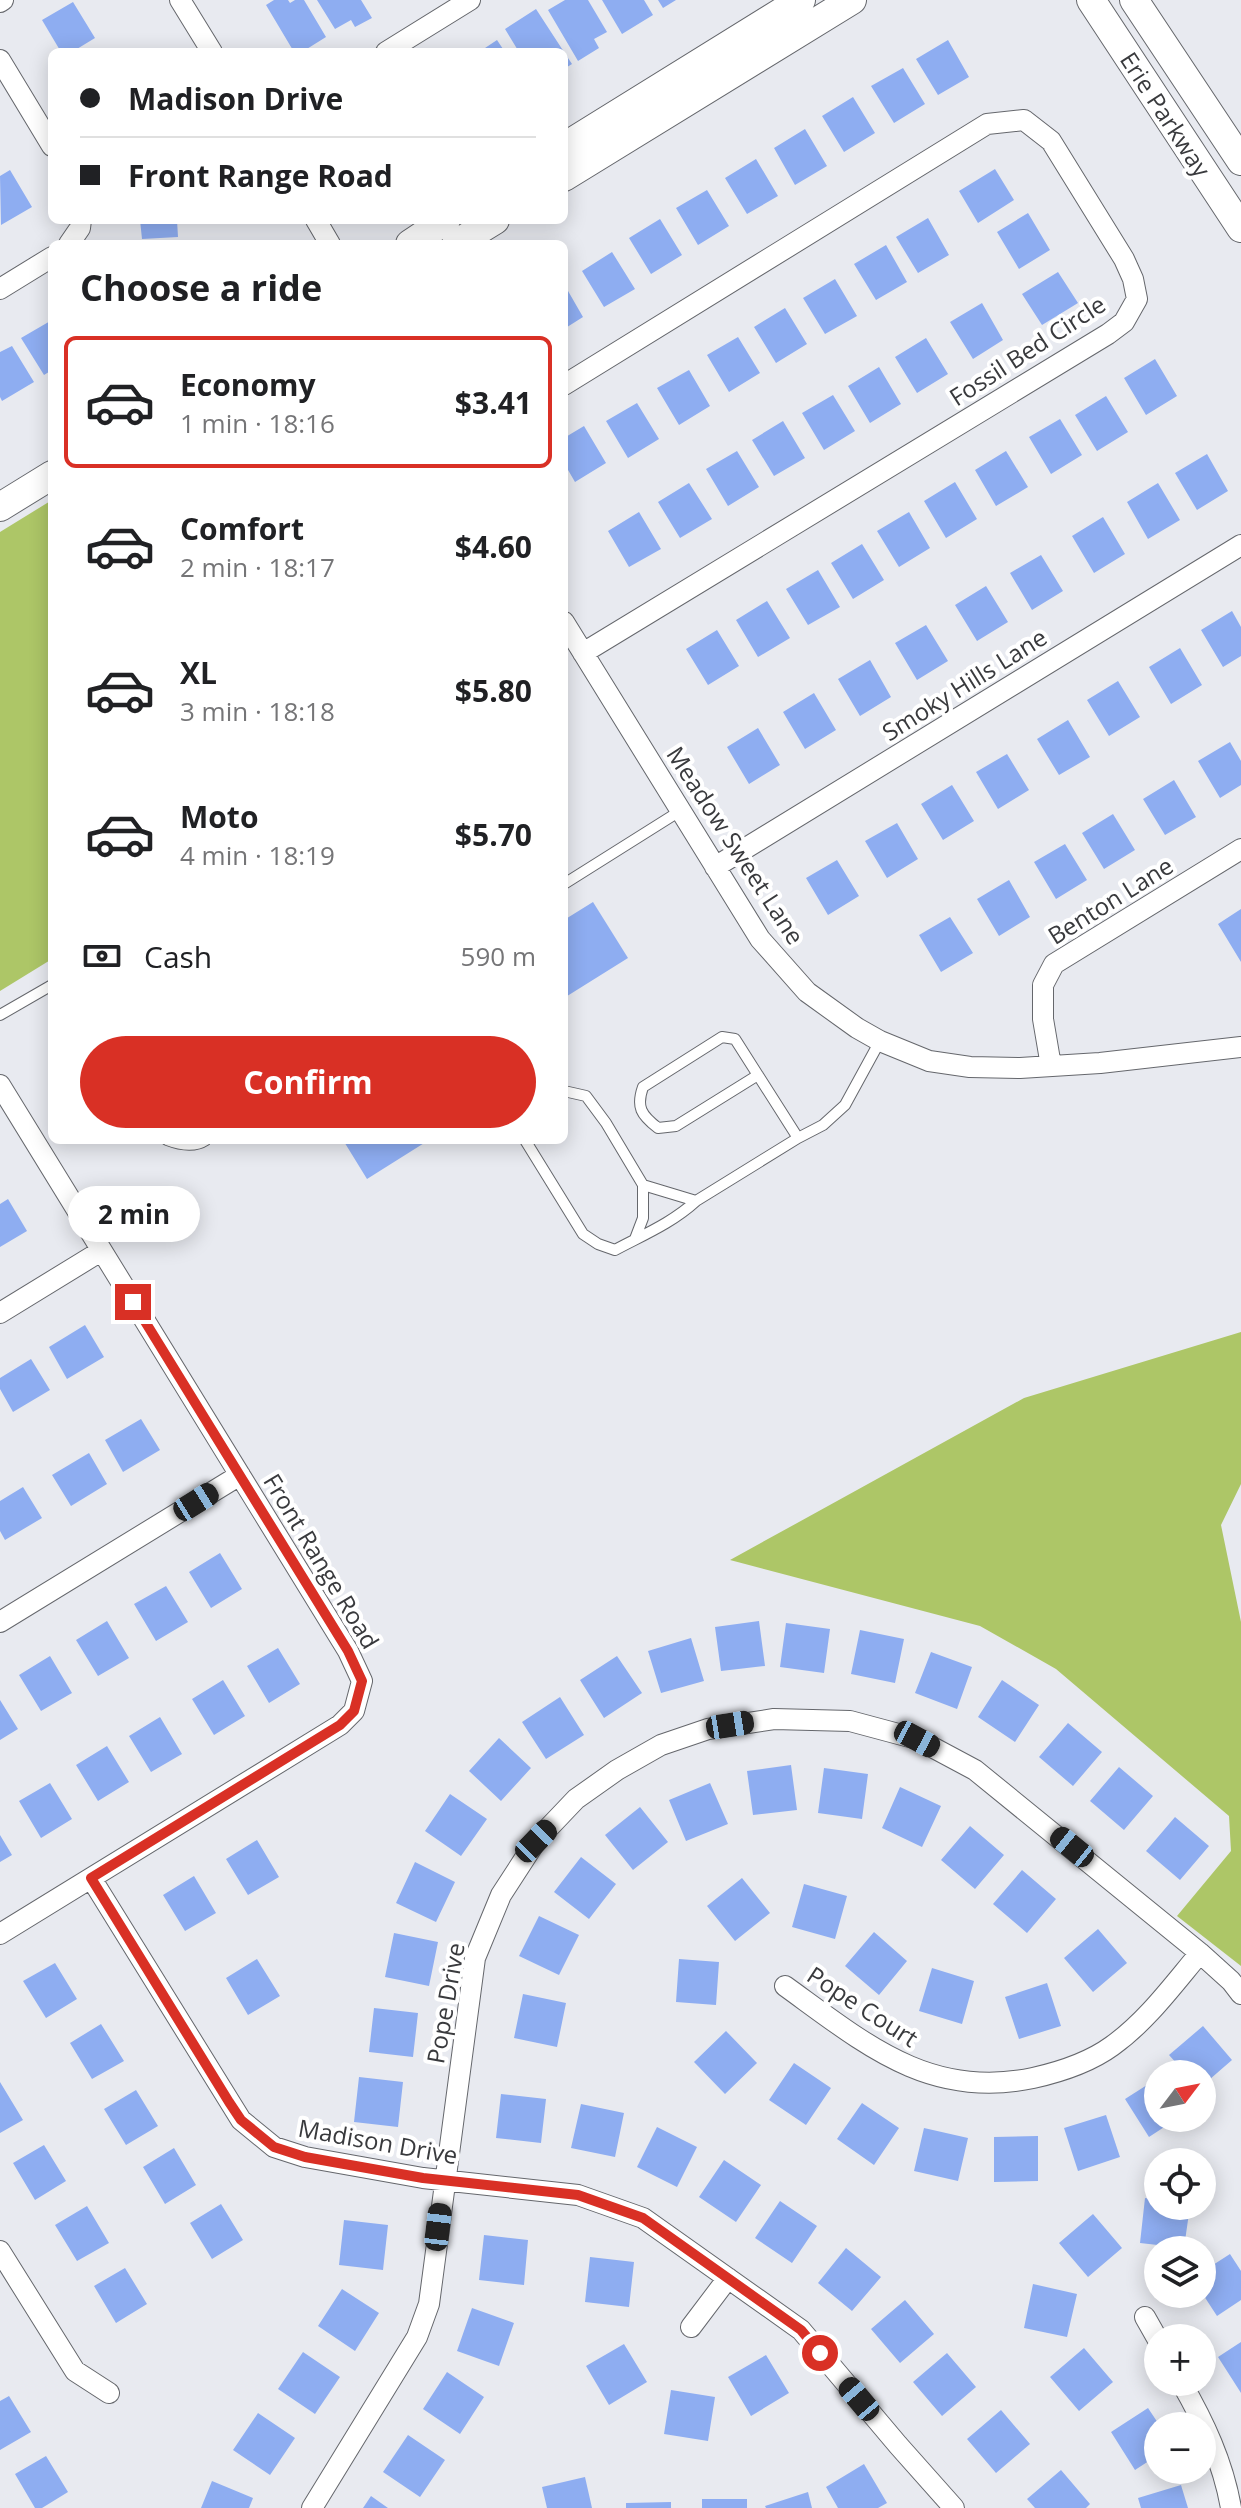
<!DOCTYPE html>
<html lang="en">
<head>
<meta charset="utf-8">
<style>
  body { margin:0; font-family:"Open Sans",sans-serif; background:#f2f2f2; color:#202124; height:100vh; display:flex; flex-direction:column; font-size:30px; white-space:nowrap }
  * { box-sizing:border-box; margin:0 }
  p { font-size:26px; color:#757577 }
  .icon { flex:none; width:44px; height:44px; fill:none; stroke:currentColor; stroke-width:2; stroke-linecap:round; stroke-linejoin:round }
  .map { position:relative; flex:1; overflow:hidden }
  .drawer { position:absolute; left:48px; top:240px; width:520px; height:904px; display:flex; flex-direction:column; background:#fff; border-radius:12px; box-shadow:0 4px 20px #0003 }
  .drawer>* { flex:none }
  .hud { position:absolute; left:48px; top:48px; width:520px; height:176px; border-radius:12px; box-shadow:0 4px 20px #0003; display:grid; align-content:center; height:176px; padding:0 32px; background:#fff }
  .needle { width:52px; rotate:58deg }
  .tools { position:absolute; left:1144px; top:2060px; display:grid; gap:16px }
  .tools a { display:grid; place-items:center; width:72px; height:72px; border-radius:50%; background:#fff; box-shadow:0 4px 20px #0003; font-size:40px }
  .end { position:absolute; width:36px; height:36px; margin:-18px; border:10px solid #d93025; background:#fff; box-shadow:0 0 0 4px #fff }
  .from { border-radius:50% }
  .bubble { position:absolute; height:56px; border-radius:28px; background:#fff; box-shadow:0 4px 20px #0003; font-size:26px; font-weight:700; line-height:56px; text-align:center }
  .car { position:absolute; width:24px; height:48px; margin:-24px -12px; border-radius:10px; box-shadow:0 0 6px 2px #0007; background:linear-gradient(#222 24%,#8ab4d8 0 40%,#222 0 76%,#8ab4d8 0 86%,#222 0) }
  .hud b { display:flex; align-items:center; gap:28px; height:76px; font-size:30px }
  .hud b+b { border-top:2px solid #e0e0e0 }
  .hud i { width:20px; height:20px; background:#202124 }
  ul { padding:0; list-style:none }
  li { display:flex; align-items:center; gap:24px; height:132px; margin:0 16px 12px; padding:0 16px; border:4px solid transparent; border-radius:12px }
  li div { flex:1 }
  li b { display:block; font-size:30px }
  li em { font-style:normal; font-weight:700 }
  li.selected { border-color:#d93025 }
  li>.icon { width:72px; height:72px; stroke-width:1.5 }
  h2 { padding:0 32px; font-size:36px; line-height:96px }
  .pay { display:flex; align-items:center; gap:20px; height:88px; padding:0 32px; font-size:30px }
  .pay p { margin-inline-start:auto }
  .cta { display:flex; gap:16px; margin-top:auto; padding:16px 32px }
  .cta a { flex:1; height:92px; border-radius:48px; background:#d93025; color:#fff; font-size:32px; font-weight:700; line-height:92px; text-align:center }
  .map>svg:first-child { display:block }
</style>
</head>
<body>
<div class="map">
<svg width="1241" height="2508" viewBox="0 0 1241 2508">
  <rect width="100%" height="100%" fill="#e8eaf0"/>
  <path fill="#adc667" d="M52,500V959L0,991V532Z
    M1241,1332V1484L1221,1525L1241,1622V1966L1177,1916L1231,1851L1229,1816L1056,1669L980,1626L730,1560L1024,1398Z"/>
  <path fill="#8eadf1" d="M274,0H288L290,3L295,0H304L326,37L302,52H294L266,5Z
    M317,0H361L372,18L355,27L351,20L335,29Z
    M565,0H588L607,32L594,39L599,48L578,61L548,10Z
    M602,0H644L653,15L622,34Z
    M658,0H676L663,8Z
    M73,2L95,38L72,52H61L42,20Z
    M536,9L564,52H519L505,29Z
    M497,40L505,52H479Z
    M948,40L969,77L938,95L916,59Z
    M564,52L572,64L564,69Z
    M903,68L925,104L894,123L871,86Z
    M853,97L875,133L844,152L822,116Z
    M805,129L827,166L795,185L774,148Z
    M756,159L778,196L747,214L725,178Z
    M995,169L1014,200L978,223L959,191Z
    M10,170L32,207L1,225L0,176Z
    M707,190L729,226L698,245L676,208Z
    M1028,213L1050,250L1019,269L997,232Z
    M928,218L949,255L918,273L896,237Z
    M660,219L682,255L651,274L629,238Z
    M140,220H177L178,237L142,239Z
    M886,245L907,282L876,300L854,264Z
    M612,252L635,289L604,307L582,271Z
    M1058,272L1078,303L1042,325L1022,294Z
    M835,279L857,316L825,334L803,298Z
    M564,284L583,317L564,329Z
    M982,303L1003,340L973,359L950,322Z
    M785,308L807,344L776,363L754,327Z
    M52,320V370L44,375L21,338Z
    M738,337L760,373L729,392L707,355Z
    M926,338L948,374L917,393L895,357Z
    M12,346L34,382L2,401L0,397V352Z
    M1155,359L1177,396L1146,415L1124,378Z
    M879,367L901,404L870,423L848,386Z
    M689,370L710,406L679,425L657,388Z
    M833,395L855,431L824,450L802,413Z
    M1106,396L1128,432L1097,451L1075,415Z
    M637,403L659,439L628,458L606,421Z
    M1060,419L1082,455L1051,474L1029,437Z
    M783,421L805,458L774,476L752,440Z
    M584,426L606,463L575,482L564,463V438Z
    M737,451L759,487L728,506L706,469Z
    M1006,451L1028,487L996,506L975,470Z
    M1207,454L1228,491L1197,510L1175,473Z
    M955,482L977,519L946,538L924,501Z
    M689,483L712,519L680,538L658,502Z
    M1158,483L1180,520L1148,539L1127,502Z
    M639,512L661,549L629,567L608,531Z
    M909,512L930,548L899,567L877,531Z
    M1103,517L1125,554L1094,573L1072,536Z
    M862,544L884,580L853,599L831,563Z
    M1041,555L1063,591L1032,610L1010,573Z
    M818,570L840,607L808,625L786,589Z
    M986,586L1008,622L977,641L955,605Z
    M767,601L790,638L758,657L736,620Z
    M1232,611L1241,627V656L1223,667L1201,630Z
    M926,625L948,661L917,680L895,643Z
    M717,630L739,666L708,685L686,649Z
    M1180,648L1202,685L1171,704L1149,667Z
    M870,660L891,697L860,716L838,679Z
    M1118,681L1140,717L1109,736L1087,700Z
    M814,693L836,730L805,749L783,712Z
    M1068,720L1090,757L1059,775L1037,739Z
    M758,728L780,765L749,784L727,747Z
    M1230,742L1241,761V785L1220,798L1198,761Z
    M1007,754L1029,790L998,809L976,772Z
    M1174,780L1196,817L1165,835L1143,799Z
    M952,785L974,821L943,840L921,804Z
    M1113,814L1135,850L1104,869L1082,833Z
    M897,823L918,859L887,878L865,841Z
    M1065,844L1087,880L1056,899L1034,862Z
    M837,860L859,896L828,915L806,878Z
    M1009,880L1030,917L999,936L977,899Z
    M593,902L628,958L564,998V920Z
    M1241,909V962L1218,924Z
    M950,917L973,953L941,972L919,935Z
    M343,1140H429L367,1179Z
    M8,1199L27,1231L0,1247V1204Z
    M85,1325L104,1357L67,1379L49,1347Z
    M31,1359L50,1390L13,1412L0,1389V1378Z
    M141,1419L160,1450L123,1472L105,1440Z
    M89,1453L107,1484L71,1506L52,1475Z
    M23,1487L42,1518L5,1540L0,1531V1501Z
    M220,1553L242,1589L211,1608L189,1572Z
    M166,1586L188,1622L156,1641L134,1604Z
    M107,1621L129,1658L98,1676L76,1640Z
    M759,1621L765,1666L721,1671L715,1627Z
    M786,1623L830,1629L824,1673L780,1667Z
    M860,1630L904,1639L895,1683L851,1674Z
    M691,1638L704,1681L661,1693L648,1651Z
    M278,1648L300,1684L269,1703L247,1666Z
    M931,1652L972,1667L957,1709L915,1693Z
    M50,1656L72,1693L41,1711L19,1675Z
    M617,1656L642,1693L604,1718L580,1680Z
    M223,1680L245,1716L214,1735L192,1699Z
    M1002,1680L1039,1705L1015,1742L978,1717Z
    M560,1697L584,1735L546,1759L522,1722Z
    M0,1700L18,1729L0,1740Z
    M160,1717L182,1754L151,1772L129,1736Z
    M1068,1723L1102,1752L1073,1786L1039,1757Z
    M499,1738L531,1768L501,1801L469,1771Z
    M107,1746L129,1782L98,1801L76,1765Z
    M791,1765L797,1810L753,1815L747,1771Z
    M1119,1767L1153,1796L1124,1830L1090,1801Z
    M824,1768L868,1774L862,1819L818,1813Z
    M50,1783L72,1819L41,1838L19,1801Z
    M710,1783L728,1824L686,1841L669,1800Z
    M900,1787L941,1806L922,1847L882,1828Z
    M450,1794L487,1819L461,1856L425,1831Z
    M640,1807L668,1842L633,1870L605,1835Z
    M1175,1817L1209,1846L1180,1880L1146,1851Z
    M970,1826L1004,1855L975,1889L941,1860Z
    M0,1835L12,1855L0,1862Z
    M257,1840L279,1877L248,1895L226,1859Z
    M581,1857L616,1884L589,1919L554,1892Z
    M415,1862L455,1882L436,1922L396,1903Z
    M1022,1870L1056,1899L1027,1933L993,1904Z
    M194,1876L216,1913L185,1931L163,1895Z
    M742,1878L770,1913L735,1941L707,1906Z
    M804,1884L847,1896L835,1939L792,1927Z
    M539,1916L579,1935L559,1975L519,1956Z
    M1098,1929L1127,1963L1093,1992L1064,1958Z
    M874,1932L907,1961L879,1995L845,1966Z
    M394,1933L438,1942L429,1986L385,1977Z
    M257,1959L280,1996L248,2015L226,1978Z
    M679,1959L719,1962L716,2005L676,2002Z
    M55,1963L77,1999L46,2018L23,1981Z
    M932,1968L974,1981L962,2024L919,2011Z
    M1047,1983L1061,2026L1019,2039L1005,1997Z
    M523,1994L566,2003L557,2047L514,2038Z
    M374,2008L418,2013L413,2057L369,2052Z
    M101,2024L124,2061L92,2079L70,2043Z
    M1203,2026L1232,2060L1202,2086V2074H1186L1169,2055Z
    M726,2031L757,2063L725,2094L694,2062Z
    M794,2063L831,2088L806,2125L769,2100Z
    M359,2077L403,2082L398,2127L354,2122Z
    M1158,2078V2118H1178L1149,2137L1125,2099Z
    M0,2082L23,2120L0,2133Z
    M136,2090L158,2126L126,2145L104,2109Z
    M501,2094L546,2099L541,2143L496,2138Z
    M862,2103L899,2128L874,2165L837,2139Z
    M581,2104L624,2113L615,2157L571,2148Z
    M1106,2115L1120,2157L1078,2171L1064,2128Z
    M657,2127L697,2147L677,2187L637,2167Z
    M924,2128L968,2138L958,2181L914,2171Z
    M1038,2136V2181L994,2182V2137Z
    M44,2145L66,2181L35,2200L13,2163Z
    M174,2148L196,2185L165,2204L143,2167Z
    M724,2160L761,2185L736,2222L699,2197Z
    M1145,2198L1158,2200V2206H1190L1184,2248L1140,2243Z
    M780,2201L817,2226L792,2263L755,2238Z
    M221,2204L243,2240L212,2259L190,2223Z
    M87,2206L109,2243L77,2261L55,2225Z
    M1093,2214L1122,2248L1088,2277L1059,2243Z
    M344,2220L388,2225L383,2270L339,2265Z
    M484,2235L528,2240L524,2285L479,2280Z
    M846,2248L881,2277L852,2311L818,2283Z
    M1230,2254L1241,2271V2300L1217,2316L1202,2293V2272Z
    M590,2257L634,2262L629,2307L585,2302Z
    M125,2268L147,2304L116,2323L94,2286Z
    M1033,2284L1077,2294L1067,2337L1024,2328Z
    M342,2289L379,2313L355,2351L318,2326Z
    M905,2300L934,2334L900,2363L871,2329Z
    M472,2308L514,2323L499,2366L457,2351Z
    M1241,2342V2393L1218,2357Z
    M624,2344L647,2382L609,2405L586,2366Z
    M1084,2348L1113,2382L1079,2411L1050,2377Z
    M303,2352L340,2377L315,2414L278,2389Z
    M947,2353L976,2387L942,2416L913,2382Z
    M766,2355L789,2393L751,2416L728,2377Z
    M447,2372L484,2397L460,2434L423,2409Z
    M671,2390L715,2397L708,2441L664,2434Z
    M9,2396L31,2432L0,2450V2401Z
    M1148,2408L1160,2426L1158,2455L1135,2470L1111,2432Z
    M1001,2410L1030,2444L996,2473L967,2439Z
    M258,2413L295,2438L270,2475L233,2450Z
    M408,2435L445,2460L420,2497L383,2472Z
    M46,2456L68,2492L42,2508H35L15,2474Z
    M864,2464L887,2503L878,2508H838L826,2487Z
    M1061,2470L1090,2504L1086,2508H1035L1027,2499Z
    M585,2477L592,2508H547L542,2487Z
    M212,2481L253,2498L249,2508H201Z
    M1181,2485L1188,2508H1141L1138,2498Z
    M808,2492L812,2508H766L765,2506Z
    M371,2496L388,2508H363Z
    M702,2499H747V2508H702Z
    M671,2502V2508H626V2503Z"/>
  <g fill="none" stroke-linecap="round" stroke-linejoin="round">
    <g stroke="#65676c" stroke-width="12">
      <path id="lane" d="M564,884L680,811
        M0,1015L52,985
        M758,1075L676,1126L658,1128C641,1115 636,1107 643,1087L722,1037L735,1039L798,1138
        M564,1091L586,1096L606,1123L643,1185V1218L635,1239
        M167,1140C180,1145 194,1148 206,1140
        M525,1140L583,1234L598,1244L615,1250C643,1235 672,1223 696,1201L798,1138L823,1125L845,1105L880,1041
        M643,1185L696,1201"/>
    </g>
    <g stroke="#65676c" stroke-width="22">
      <path id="street" d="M180,0L212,52
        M0,2L3,0
        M386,52L470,0
        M0,60L52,146
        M316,220L330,244
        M69,244L80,228L81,220
        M0,289L52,257
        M564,385L987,124L1024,120L1051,141L1124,259L1133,279L1137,299L1124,322L1108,334L583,653
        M564,622L760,939L807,992L857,1028L880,1041L929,1061L970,1067L1020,1068L1100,1063L1241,1047
        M715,867L1241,545
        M1051,1066L1043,1019V985L1054,964L1241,849
        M0,1085L348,1651L362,1681L354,1711L340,1725L0,1934
        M0,1313L101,1251
        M0,1622L240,1475
        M91,1878L241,2120L274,2147L305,2157L423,2178L578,2195L643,2218L801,2330L898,2445L954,2508
        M785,1986C864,2043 929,2100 1033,2078C1060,2072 1090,2062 1112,2046C1147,2021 1173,1985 1200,1953
        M0,2251L75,2371L109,2393
        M1145,2317L1158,2340
        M691,2327L728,2278
        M1181,2382C1204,2422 1223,2462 1231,2508
        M312,2508L417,2337L429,2304L475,1958L501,1895L536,1841L576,1799L617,1770L661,1745L708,1729L774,1719L850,1721L917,1739L975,1770L1200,1953L1231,1981L1241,1994"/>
    </g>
    <g stroke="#65676c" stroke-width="30">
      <path id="secondary" d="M1091,0L1241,228
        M1134,0L1241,161
        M564,147L801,0
        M564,177L852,0
        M410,244L446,220
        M456,244L495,220
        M0,507L52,475"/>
    </g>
    <use href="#lane" stroke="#fff" stroke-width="10"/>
    <use href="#street" stroke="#fff" stroke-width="20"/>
    <use href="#secondary" stroke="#fff" stroke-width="28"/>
  </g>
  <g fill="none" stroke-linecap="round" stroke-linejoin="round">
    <path stroke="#d93025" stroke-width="10" d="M133,1302L348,1651L362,1681L354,1711L340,1725L91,1878L229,2102L241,2120L274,2147L305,2157L423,2178L578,2195L643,2218L801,2330L820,2353"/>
  </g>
  <g text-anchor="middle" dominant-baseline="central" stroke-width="8" stroke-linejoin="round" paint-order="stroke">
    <g font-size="24" fill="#393a3d" stroke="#fff">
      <text transform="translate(1166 114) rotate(57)">Erie Parkway</text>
      <text transform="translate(1027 350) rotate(-33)">Fossil Bed Circle</text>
      <text transform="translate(964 684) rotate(-32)">Smoky Hills Lane</text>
      <text transform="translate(736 845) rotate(57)">Meadow Sweet Lane</text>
      <text transform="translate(1110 900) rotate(-32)">Benton Lane</text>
      <text transform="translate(322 1561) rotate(59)">Front Range Road</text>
      <text transform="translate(445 2003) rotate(-80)">Pope Drive</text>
      <text transform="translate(863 2006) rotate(33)">Pope Court</text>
      <text transform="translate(378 2141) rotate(10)">Madison Drive</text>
    </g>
  </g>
</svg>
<div class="tools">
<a><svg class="needle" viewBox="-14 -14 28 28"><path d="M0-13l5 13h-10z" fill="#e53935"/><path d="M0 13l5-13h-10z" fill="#757577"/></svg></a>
<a><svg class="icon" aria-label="locate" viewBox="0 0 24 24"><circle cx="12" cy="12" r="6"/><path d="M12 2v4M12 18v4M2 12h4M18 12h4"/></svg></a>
<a><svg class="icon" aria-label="layers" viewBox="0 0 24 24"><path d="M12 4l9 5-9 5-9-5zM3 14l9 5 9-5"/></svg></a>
<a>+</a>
<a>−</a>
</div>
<i class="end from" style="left:820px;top:2353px"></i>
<i class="end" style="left:133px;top:1302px"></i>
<div class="bubble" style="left:68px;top:1186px;width:132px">2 min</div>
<i class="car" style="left:196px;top:1502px;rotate:58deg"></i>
<i class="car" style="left:730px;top:1725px;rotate:81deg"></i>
<i class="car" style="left:917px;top:1739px;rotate:118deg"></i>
<i class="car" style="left:536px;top:1841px;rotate:44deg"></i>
<i class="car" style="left:1072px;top:1847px;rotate:309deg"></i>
<i class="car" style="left:438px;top:2227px;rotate:7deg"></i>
<i class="car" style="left:859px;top:2399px;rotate:320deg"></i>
<div class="hud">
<b><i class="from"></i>Madison Drive</b>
<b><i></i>Front Range Road</b>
</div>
<section class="drawer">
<h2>Choose a ride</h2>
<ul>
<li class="selected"><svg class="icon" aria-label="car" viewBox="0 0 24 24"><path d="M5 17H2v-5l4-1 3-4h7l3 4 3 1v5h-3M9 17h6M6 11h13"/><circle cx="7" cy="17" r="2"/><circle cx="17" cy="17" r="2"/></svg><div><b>Economy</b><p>1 min · 18:16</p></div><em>$3.41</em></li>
<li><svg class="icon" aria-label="car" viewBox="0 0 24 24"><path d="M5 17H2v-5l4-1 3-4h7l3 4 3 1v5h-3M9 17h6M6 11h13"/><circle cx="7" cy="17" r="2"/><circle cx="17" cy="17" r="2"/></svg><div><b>Comfort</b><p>2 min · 18:17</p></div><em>$4.60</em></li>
<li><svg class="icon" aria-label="car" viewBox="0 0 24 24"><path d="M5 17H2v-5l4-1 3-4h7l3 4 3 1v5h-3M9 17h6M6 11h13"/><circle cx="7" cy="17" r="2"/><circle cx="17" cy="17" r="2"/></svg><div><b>XL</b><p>3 min · 18:18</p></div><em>$5.80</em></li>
<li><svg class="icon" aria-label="car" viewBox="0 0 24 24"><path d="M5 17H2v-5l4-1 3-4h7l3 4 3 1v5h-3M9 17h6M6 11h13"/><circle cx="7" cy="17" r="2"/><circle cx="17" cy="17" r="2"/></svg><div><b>Moto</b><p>4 min · 18:19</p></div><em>$5.70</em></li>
</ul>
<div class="pay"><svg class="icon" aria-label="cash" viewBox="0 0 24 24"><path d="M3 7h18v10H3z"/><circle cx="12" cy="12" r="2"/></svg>Cash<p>590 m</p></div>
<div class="cta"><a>Confirm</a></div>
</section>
</div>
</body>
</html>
